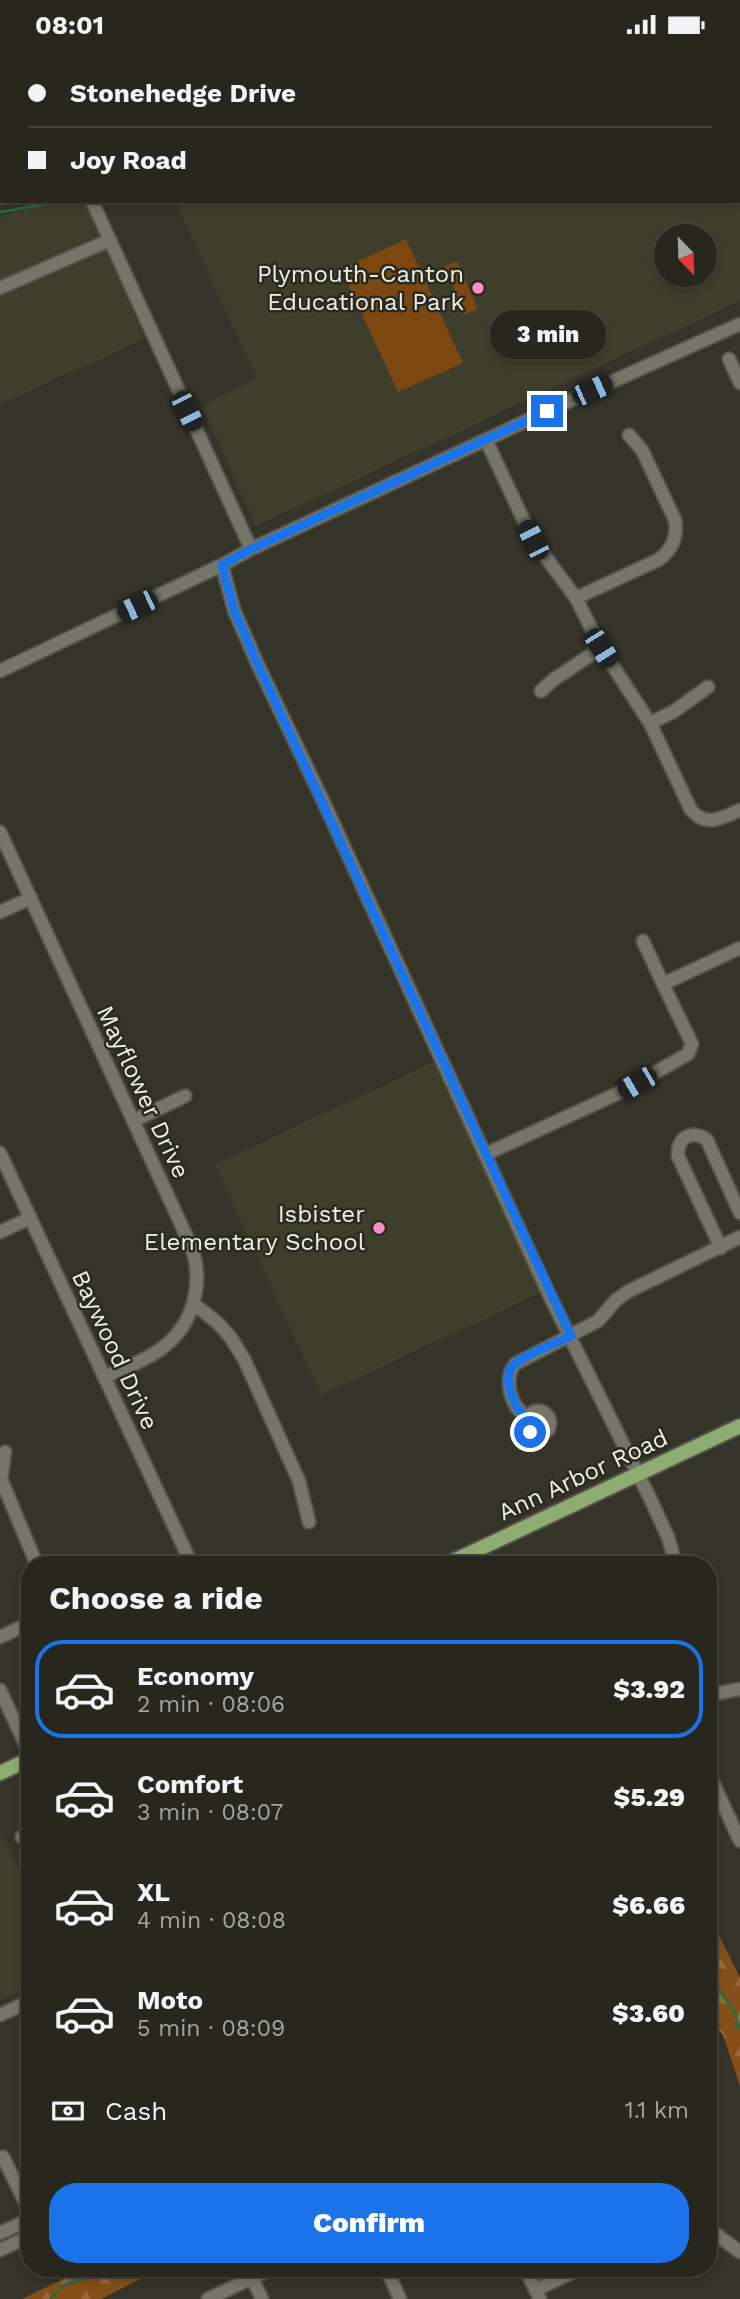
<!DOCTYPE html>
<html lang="en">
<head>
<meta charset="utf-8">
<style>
  body { margin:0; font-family:"Work Sans",sans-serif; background:#33332b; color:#f1f3f6; height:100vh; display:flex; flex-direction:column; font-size:26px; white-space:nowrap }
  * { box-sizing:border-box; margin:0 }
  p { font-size:23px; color:#a4a5a4 }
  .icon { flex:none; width:38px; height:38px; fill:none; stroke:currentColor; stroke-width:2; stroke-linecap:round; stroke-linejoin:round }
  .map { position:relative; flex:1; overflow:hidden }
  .drawer { position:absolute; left:21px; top:1507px; width:696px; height:721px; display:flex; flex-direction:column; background:#27271e; border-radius:28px; box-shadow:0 4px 10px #0003,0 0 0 2px #43443c }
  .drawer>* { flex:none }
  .banner { position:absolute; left:0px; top:0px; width:740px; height:154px; box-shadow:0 4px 10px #0003,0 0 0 2px #43443c; display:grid; align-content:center; height:154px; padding:0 28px; background:#27271e }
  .needle { width:46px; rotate:157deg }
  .controls { position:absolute; left:654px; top:175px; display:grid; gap:14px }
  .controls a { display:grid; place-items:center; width:63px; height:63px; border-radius:50%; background:#27271e; box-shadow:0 4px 10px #0003,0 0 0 2px #43443c; font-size:35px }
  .end { position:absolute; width:32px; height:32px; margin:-16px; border:9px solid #1a73e8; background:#fff; box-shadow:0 0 0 4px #fff }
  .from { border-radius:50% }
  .bubble { position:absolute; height:49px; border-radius:24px; background:#27271e; box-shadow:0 4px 10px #0003,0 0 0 2px #43443c; font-size:23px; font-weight:800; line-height:49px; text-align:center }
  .car { position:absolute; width:21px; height:42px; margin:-21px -10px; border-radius:9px; box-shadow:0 0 5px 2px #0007; background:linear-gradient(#222 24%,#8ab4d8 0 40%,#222 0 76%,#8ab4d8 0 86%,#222 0) }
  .banner b { display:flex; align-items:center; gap:24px; height:66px; font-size:26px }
  .banner b+b { border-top:2px solid #43443c }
  .banner i { width:18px; height:18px; background:#f1f3f6 }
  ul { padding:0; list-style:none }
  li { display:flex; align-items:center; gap:21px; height:98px; margin:0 14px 10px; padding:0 14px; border:4px solid transparent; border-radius:28px }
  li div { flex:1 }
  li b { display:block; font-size:26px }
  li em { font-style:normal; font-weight:800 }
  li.active { border-color:#1a73e8 }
  li>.icon { width:63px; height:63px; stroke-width:1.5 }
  h2 { padding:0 28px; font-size:32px; line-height:84px }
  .pay { display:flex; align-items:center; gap:18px; height:77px; padding:0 28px; font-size:26px }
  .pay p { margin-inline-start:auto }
  .button { display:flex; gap:14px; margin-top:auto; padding:14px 28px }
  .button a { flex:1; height:80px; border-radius:28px; background:#1a73e8; color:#fff; font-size:28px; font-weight:800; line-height:80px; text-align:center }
  .status { display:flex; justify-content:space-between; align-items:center; height:49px; padding:0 35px; background:#27271e; direction:ltr }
  .status svg { height:19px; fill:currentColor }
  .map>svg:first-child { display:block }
</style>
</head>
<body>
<div class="status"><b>08:01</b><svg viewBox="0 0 49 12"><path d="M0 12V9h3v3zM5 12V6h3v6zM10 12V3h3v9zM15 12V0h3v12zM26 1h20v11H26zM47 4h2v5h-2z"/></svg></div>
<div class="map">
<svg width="740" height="2250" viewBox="0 0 740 2250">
  <defs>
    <pattern id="forest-firs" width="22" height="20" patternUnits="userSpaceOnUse" patternTransform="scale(1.75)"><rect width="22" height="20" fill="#864f19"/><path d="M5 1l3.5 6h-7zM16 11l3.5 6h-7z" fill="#97693a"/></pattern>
  </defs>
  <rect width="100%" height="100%" fill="#343428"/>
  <path fill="#3e3e2c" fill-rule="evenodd" d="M105,0H740V252L256,477L202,357L257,330L175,152H738V2H106ZM667,187H705V226H667Z
    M36,152H85L145,290L0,355V168Z
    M436,1012L542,1243L321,1346L215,1115Z
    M0,1783L30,1843V1937L0,1951Z"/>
  <path fill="#7c4710" d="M406,190L463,314L398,343L341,220Z
    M457,212L478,260L465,266L445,217Z"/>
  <path fill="url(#forest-firs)" d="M709,1866L740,1929V2037L723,1986L709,1969Z
    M86,2219H162L101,2250H22Z"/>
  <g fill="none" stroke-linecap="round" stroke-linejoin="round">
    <path stroke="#256f46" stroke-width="2.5" d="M417,2L423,0
      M0,163L64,152
      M709,1915L718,1939L736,1966L737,1975L740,1980
      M50,2250L63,2237L113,2219"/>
    <g stroke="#535349" stroke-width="16">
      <path id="minor" d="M23,0L24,2
        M92,152L251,500
        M0,239L110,191
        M729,310L740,334
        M486,391L533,491L576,549L601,599L650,674L691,761C706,779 722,769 740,761
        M222,516L234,561L258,616L325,756L551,1250L648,1445L668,1488L676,1516
        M576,549L658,511C672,502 678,487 675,471L642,401L629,386
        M0,622L222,516L251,500L567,353L740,275
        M541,642L553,631L601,599
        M650,674L673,663L708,638
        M0,783L191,1197C205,1235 193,1279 158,1302C142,1313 122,1320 104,1328
        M0,863L31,849
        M643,892L663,935
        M133,1072L185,1047
        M0,1104L192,1516
        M486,1105L623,1042L688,1005L692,995L663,935L740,899
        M0,1183L30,1169
        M721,1199L678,1107C677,1088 692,1080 707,1091L740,1164
        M194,1255L219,1275L231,1289L244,1310L299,1432L309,1473
        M526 1374a12 12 0 1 1 24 0a12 12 0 1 1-24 0Z
        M528,1369C511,1359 503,1331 515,1315L598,1272L616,1251L629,1242L740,1188
        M5,1403L1,1430L37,1516
        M0,1588L30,1574
        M0,1641L30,1705
        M709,1646L740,1640
        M709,1725L740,1792
        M709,1758L721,1752
        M22,1788L30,1785
        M0,1966L30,1952
        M3,2108L30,2163
        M709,2180L740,2203
        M0,2184L30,2170
        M0,2201L30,2187
        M386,2219L400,2250
        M525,2219L540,2250
        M252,2229L262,2250
        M535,2241L582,2219
        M208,2250L273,2219"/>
    </g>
    <g stroke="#535349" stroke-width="18">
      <path id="major" d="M445,1516L740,1377
        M0,1724L30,1710"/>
    </g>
    <use href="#minor" stroke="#757568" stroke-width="12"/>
    <use href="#major" stroke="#8eab71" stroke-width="14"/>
  </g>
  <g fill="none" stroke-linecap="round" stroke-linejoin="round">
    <path stroke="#1a73e8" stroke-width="9" d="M530,1383L526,1376L528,1369C519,1364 515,1357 512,1347C509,1338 506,1328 511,1319C519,1307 557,1294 571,1287L258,616L234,561L222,516L251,500L547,362"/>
  </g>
  <g fill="#fb8fc5" stroke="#2a2a1f" stroke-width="2.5">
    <circle cx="478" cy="239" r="7"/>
    <circle cx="379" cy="1179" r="7"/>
  </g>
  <g text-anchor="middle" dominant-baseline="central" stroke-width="5" stroke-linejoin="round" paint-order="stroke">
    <g font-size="24" fill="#eeefe7" stroke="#2a2a1f" text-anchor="end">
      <text x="464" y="225">Plymouth-Canton<tspan x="464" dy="28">Educational Park</tspan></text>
      <text x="365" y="1165">Isbister<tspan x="365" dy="28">Elementary School</tspan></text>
    </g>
    <g font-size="24" fill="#eeefe7" stroke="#2a2a1f">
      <text transform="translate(143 1043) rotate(65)">Mayflower Drive</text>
      <text transform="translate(115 1301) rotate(65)">Baywood Drive</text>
      <text transform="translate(583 1426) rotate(-25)">Ann Arbor Road</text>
    </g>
  </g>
</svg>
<div class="controls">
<a><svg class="needle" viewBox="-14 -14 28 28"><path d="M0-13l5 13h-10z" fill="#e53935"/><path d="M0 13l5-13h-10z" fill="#a4a5a4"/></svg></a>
</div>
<i class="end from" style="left:530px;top:1383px"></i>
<i class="end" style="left:547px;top:362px"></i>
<div class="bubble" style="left:490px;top:261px;width:116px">3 min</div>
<i class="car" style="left:592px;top:341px;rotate:66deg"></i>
<i class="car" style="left:187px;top:362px;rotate:154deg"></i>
<i class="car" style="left:533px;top:491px;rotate:334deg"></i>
<i class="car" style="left:137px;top:557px;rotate:244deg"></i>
<i class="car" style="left:601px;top:599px;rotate:148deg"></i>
<i class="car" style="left:637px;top:1034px;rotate:240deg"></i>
<div class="banner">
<b><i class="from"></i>Stonehedge Drive</b>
<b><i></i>Joy Road</b>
</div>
<section class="drawer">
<h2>Choose a ride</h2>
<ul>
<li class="active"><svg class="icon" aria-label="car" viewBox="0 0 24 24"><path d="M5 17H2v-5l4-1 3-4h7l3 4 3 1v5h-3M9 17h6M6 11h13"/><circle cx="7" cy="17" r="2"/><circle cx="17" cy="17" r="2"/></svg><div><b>Economy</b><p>2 min · 08:06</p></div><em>$3.92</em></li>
<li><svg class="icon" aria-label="car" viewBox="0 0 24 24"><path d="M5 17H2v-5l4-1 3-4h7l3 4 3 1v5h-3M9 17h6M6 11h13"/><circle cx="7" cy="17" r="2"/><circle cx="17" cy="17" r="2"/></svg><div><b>Comfort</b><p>3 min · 08:07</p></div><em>$5.29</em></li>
<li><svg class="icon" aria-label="car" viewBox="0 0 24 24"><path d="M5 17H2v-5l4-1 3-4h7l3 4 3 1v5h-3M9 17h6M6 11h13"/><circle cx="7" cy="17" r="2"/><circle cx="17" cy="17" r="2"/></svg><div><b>XL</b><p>4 min · 08:08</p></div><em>$6.66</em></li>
<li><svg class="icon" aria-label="car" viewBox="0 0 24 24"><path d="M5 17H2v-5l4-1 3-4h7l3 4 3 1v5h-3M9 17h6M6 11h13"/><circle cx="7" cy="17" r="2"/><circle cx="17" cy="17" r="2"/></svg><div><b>Moto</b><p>5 min · 08:09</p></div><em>$3.60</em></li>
</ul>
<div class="pay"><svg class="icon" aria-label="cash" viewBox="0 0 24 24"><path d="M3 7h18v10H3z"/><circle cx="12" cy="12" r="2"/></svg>Cash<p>1.1 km</p></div>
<div class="button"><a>Confirm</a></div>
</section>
</div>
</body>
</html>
